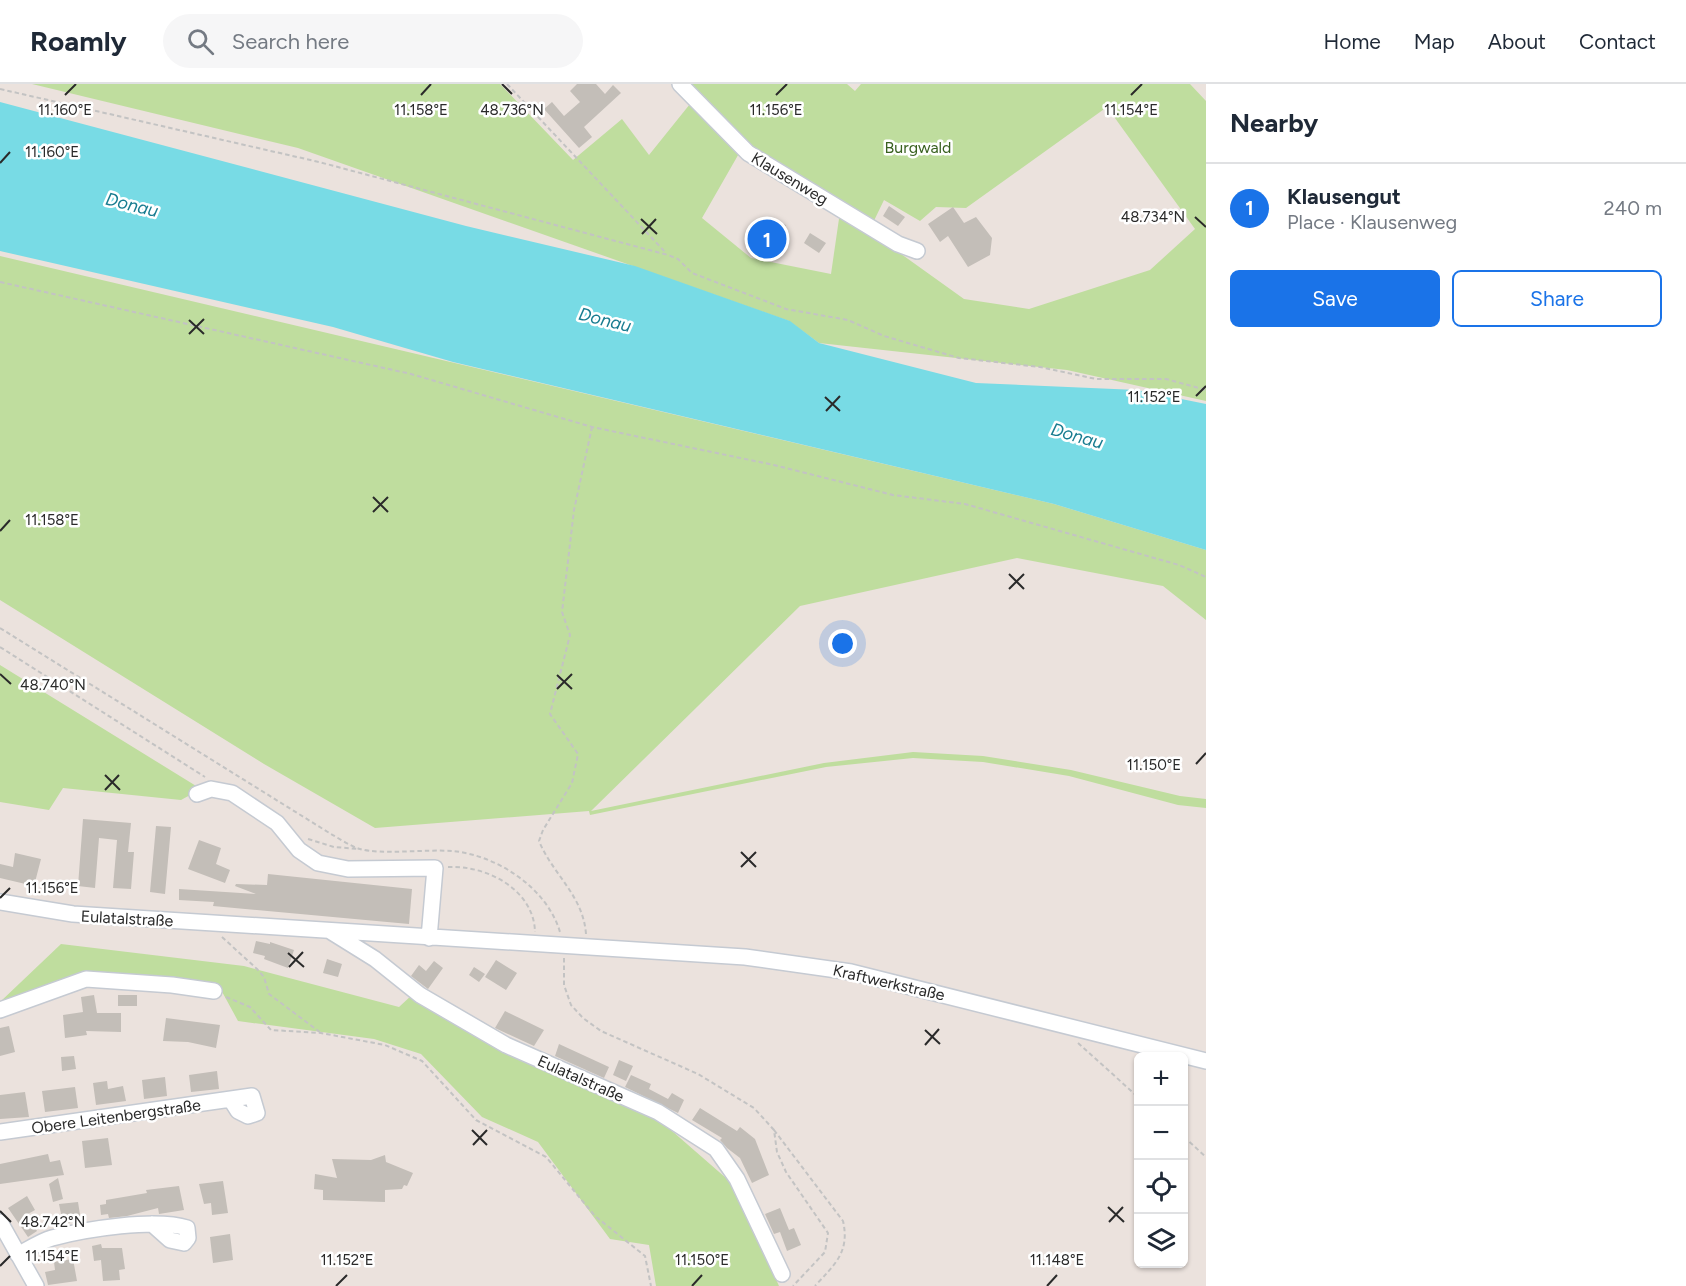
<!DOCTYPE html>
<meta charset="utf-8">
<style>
:root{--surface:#fff;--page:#f6f6f7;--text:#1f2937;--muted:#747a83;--line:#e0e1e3;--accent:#1a73e8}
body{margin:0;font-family:Figtree,sans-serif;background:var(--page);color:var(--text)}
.controls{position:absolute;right:18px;bottom:18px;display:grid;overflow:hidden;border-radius:9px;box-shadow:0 2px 4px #0004}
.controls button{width:54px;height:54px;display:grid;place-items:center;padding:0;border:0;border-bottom:2px solid var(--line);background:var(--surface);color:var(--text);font:30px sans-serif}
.you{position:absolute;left:843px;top:560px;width:21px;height:21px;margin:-15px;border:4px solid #fff;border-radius:50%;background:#1a73e8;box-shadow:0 0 0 9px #1a73e833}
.badge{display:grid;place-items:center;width:39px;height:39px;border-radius:50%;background:var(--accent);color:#fff;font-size:20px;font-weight:700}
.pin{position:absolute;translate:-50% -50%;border:3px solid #fff;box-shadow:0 2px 6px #0006}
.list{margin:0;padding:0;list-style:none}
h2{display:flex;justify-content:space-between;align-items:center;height:78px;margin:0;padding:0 24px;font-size:26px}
h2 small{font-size:20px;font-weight:400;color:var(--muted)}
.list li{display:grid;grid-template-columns:39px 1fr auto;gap:18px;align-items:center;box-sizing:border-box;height:90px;padding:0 24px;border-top:2px solid var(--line)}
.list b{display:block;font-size:22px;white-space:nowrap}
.list p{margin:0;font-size:20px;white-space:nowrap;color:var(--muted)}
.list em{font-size:20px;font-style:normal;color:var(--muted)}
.actions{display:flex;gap:12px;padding:18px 24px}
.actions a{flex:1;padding:14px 0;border:2px solid var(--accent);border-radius:9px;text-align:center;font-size:21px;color:var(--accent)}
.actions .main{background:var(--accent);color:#fff}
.icon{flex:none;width:33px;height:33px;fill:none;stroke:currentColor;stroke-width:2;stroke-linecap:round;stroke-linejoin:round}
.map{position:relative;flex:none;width:1206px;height:1202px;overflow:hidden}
header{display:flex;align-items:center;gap:36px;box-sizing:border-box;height:84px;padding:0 30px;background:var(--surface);border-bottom:2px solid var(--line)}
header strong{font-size:28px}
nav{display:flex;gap:33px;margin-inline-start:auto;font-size:21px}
.search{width:420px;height:54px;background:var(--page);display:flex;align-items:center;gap:15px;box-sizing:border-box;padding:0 21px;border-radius:33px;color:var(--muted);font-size:22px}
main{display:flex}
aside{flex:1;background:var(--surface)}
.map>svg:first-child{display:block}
.green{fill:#bfdd9e;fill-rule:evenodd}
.water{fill:#78dbe5}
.building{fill:#c3beb8}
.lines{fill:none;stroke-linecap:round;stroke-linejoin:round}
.minor-casing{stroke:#c5cad2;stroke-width:18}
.path{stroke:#c3c3c3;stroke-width:2;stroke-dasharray:4.5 3;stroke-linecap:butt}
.minor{stroke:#fff;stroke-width:15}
.ticks{fill:none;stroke:#2a2a2a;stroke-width:2}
.labels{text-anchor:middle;stroke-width:5;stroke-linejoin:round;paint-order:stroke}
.park-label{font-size:16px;fill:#396120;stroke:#fff}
.street-label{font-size:16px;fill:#2a2a2a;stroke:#fff}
.water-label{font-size:18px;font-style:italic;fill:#187c90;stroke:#fff}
.ticks-label{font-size:15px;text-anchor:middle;fill:#2a2a2a;stroke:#fff;stroke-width:5;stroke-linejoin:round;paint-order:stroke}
</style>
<header>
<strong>Roamly</strong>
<div class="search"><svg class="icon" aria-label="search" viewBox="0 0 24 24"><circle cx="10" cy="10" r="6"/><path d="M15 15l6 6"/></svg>Search here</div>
<nav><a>Home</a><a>Map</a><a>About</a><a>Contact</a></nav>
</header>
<main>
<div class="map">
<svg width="1206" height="1202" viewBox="0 0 1206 1202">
<rect width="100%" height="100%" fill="#ebe2dd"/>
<path class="green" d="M32 0H500L573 76 622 35 649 71 690 20 674 0H847L855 7 861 0H1190L1206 17V317L1067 286 819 259 789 237 298 64ZM1107 23 1195 145 1150 186 1029 225 964 215 869 147 884 116 920 137 936 123 966 124ZM745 59 841 121 831 190 751 174 702 134Z
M0 172 1054 420 1206 466V536L1163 502 1017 474 800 522 591 727 824 679 913 668 983 672 1071 686 1180 712 1206 715V724L1178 721 1069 692 983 678 913 674 826 683 590 731 589 727 375 744 264 680 0 516Z
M0 581 201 705 181 716 63 704 49 726 0 718Z
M61 860 244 882 399 923 413 910 656 1033 734 1101 779 1202H656L649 1161 610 1155 538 1058 482 1033 421 970 374 955 238 937 220 904 82 893 0 918Z"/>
<path class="water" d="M0 18 466 142 635 182 790 237 819 259 976 299 1137 306 1206 320V466L1054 420 453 278 333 243 0 167Z"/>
<path class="building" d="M577 0H596L605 10 613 1 621 9 584 43 592 53 579 64 544 25 552 18 564 32 580 18 570 7Z
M889 122 905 133 898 142 883 132Z
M953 123 964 139 976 133 992 154 990 171 968 183 948 152 940 158 928 140Z
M770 136 786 141 777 175 752 166 762 146 766 148Z
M810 149 826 159 819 169 804 159Z
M83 735 131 739 128 768H134L131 805 113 804 117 756 99 754 95 804 78 802Z
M156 742 171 743 165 810 150 808Z
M199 756 221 764 216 780 230 786 225 799 188 785Z
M15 769 41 775 34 802 0 794V780L13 783Z
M268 790 412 805 409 840 213 822 214 818 179 816V805L256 810 235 802 236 800 267 801Z
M256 857 270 860V858L294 866 288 884 264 875 265 872 253 869Z
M327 875 342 880 338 893 323 889Z
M496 876 517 889 506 906 485 893Z
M434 877 443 884 428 905 411 892 419 881 426 887Z
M474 883 485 890 479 898 469 891Z
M94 911 97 929H121V948L86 947 87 951 65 954 63 931 83 928 81 913Z
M118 911H137V922H118Z
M505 927 544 946 534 962 495 944Z
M166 934 220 941 216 964 188 958 163 957Z
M9 942 15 968 0 972V944Z
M559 960 609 983 604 994 555 972Z
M74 972 76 985 62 987 61 973Z
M619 976 633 982 626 997 613 991Z
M217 987 219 1005 191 1008 189 991Z
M631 991 651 1000 649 1005 668 1015 672 1009 684 1016 678 1029 625 1003Z
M165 993 167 1012 144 1015 142 996Z
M107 997 108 1005 123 1002 126 1017 96 1021 93 999Z
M75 1003 78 1024 45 1028 42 1007Z
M25 1008 29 1033 0 1035V1011Z
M700 1024 737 1047 740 1043 755 1055 769 1091 752 1099 740 1074 727 1064 720 1056 722 1054 692 1036Z
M108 1054 112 1081 85 1084 82 1057Z
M48 1070 50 1078 60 1076 64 1091 0 1100V1080Z
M385 1071 386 1078 413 1089 407 1102 404 1101 402 1105 385 1106V1118L323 1116V1106L314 1105 315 1090 337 1094 332 1075 371 1076Z
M58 1094 63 1115 53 1118 49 1100Z
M223 1097 228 1129 212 1131 211 1119 204 1120 199 1100Z
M179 1102 184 1126 159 1130 158 1124 127 1132 109 1134 108 1130 101 1131 100 1121 106 1120V1116L147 1109 146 1106Z
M27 1112 35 1126 28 1130 37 1147 28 1153 8 1124Z
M78 1118 81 1137 63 1140 59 1120Z
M780 1124 789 1146 794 1144 801 1161 787 1167 780 1148 774 1150 765 1130Z
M230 1150 233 1176 213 1179 210 1153Z
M101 1160 102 1164H122L125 1185 119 1186 120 1196 103 1197 101 1176 94 1177 92 1162Z
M73 1175 77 1197 48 1201 45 1188 55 1186 54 1178Z"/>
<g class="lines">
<defs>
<path id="minor" d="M680 0 748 69 898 160 917 167
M197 710 211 705 232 709 277 739 299 766 318 779 348 785 435 784 429 854
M0 818 73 830 745 873 851 888 1206 977
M330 847 375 875 420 911 506 961 658 1028 716 1065 737 1095 782 1190
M0 926 86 895 172 901 214 907
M0 1048 252 1012 257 1029 248 1032 238 1027 231 1016
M0 1138 36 1202
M18 1171C29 1165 41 1157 52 1154 86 1145 156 1134 187 1144L188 1154 184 1159 170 1156 152 1140"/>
</defs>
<use href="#minor" class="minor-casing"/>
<path class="path" d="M507 0 666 169
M0 5 319 78 668 171 678 175 692 189 786 225 848 236 884 252 959 274 1040 283 1096 295H1166L1206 306
M0 198 411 290 592 343 774 381 893 411 965 420 1179 481 1206 493
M0 544 331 750C340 755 350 762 360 765 381 771 427 765 452 767 497 771 547 804 560 848
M0 563 205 693
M308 755 334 763 358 765
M448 783C487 781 534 806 535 848
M586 850C583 811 553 791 539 757L543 746 572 699 578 670 550 630 570 551 562 528 574 426 592 343
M222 853 257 885 264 893 269 910 321 949
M564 874V901L571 921 583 934 601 947 698 990 754 1024 774 1046 777 1068 786 1088 828 1149 825 1168 793 1202
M226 913 250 923 271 946 321 949 385 961 422 977 476 1036 546 1073 595 1132 645 1172 651 1202
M1078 959 1138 1013
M774 1046 843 1137C850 1168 835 1180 815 1202
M1184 1053 1206 1073"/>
<use href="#minor" class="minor"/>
</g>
<path class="ticks" d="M502 0 512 10M65 11 76 0M421 11 431 0M776 11 787 0M1131 11 1142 0M0 79 10 68M1195 133 1206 143M641 135 657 150M642 150 656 135M189 236 204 250M189 250 204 235M1196 312 1206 302M825 313 840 327M826 327 840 312M373 413 388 428M373 428 388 413M0 447 10 436M1009 490 1024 505M1009 505 1024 490M0 590 11 600M557 591 572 605M557 605 572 590M1196 680 1206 669M105 691 120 706M105 706 119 691M741 768 756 783M741 783 756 768M0 814 10 804M288 869 304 883M289 883 303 868M925 946 940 960M925 961 939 945M472 1046 487 1061M473 1061 487 1046M1108 1123 1124 1138M0 1127 11 1138M1109 1138 1123 1123M0 1182 10 1172M336 1202 347 1191M692 1202 702 1191M1047 1202 1057 1191"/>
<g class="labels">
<g class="park-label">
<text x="918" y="69">Burgwald</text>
</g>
<g class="street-label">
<text transform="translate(790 94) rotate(31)" y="6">Klausenweg</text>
<text transform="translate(127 834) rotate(3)" y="6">Eulatalstraße</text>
<text transform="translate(889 898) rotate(13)" y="6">Kraftwerkstraße</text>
<text transform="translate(581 994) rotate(24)" y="6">Eulatalstraße</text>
<text transform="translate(116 1032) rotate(-8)" y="6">Obere Leitenbergstraße</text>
</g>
<g class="water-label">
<text transform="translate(132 121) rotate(14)" y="6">Donau</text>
<text transform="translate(605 236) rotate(14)" y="6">Donau</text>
<text transform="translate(1077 352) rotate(16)" y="6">Donau</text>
</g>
</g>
<g class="ticks-label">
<text x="512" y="31">48.736°N</text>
<text x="1131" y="31">11.154°E</text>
<text x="65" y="31">11.160°E</text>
<text x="421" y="31">11.158°E</text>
<text x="776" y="31">11.156°E</text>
<text x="52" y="73">11.160°E</text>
<text x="1153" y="138">48.734°N</text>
<text x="1154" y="318">11.152°E</text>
<text x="52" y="441">11.158°E</text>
<text x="53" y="606">48.740°N</text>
<text x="1154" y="686">11.150°E</text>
<text x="52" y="809">11.156°E</text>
<text x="53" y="1143">48.742°N</text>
<text x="52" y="1177">11.154°E</text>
<text x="347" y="1181">11.152°E</text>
<text x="702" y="1181">11.150°E</text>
<text x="1057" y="1181">11.148°E</text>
</g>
</svg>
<div class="controls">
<button>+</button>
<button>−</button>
<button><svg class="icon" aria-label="locate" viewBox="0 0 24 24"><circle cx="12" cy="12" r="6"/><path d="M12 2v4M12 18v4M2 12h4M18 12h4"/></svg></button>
<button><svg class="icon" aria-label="layers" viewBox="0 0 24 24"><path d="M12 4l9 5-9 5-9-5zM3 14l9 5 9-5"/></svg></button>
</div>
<div class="you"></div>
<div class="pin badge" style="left:767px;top:155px">1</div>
</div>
<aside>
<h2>Nearby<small></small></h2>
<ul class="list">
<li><span class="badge">1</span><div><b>Klausengut</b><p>Place · Klausenweg</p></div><em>240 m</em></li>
</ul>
<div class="actions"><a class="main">Save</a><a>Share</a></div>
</aside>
</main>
